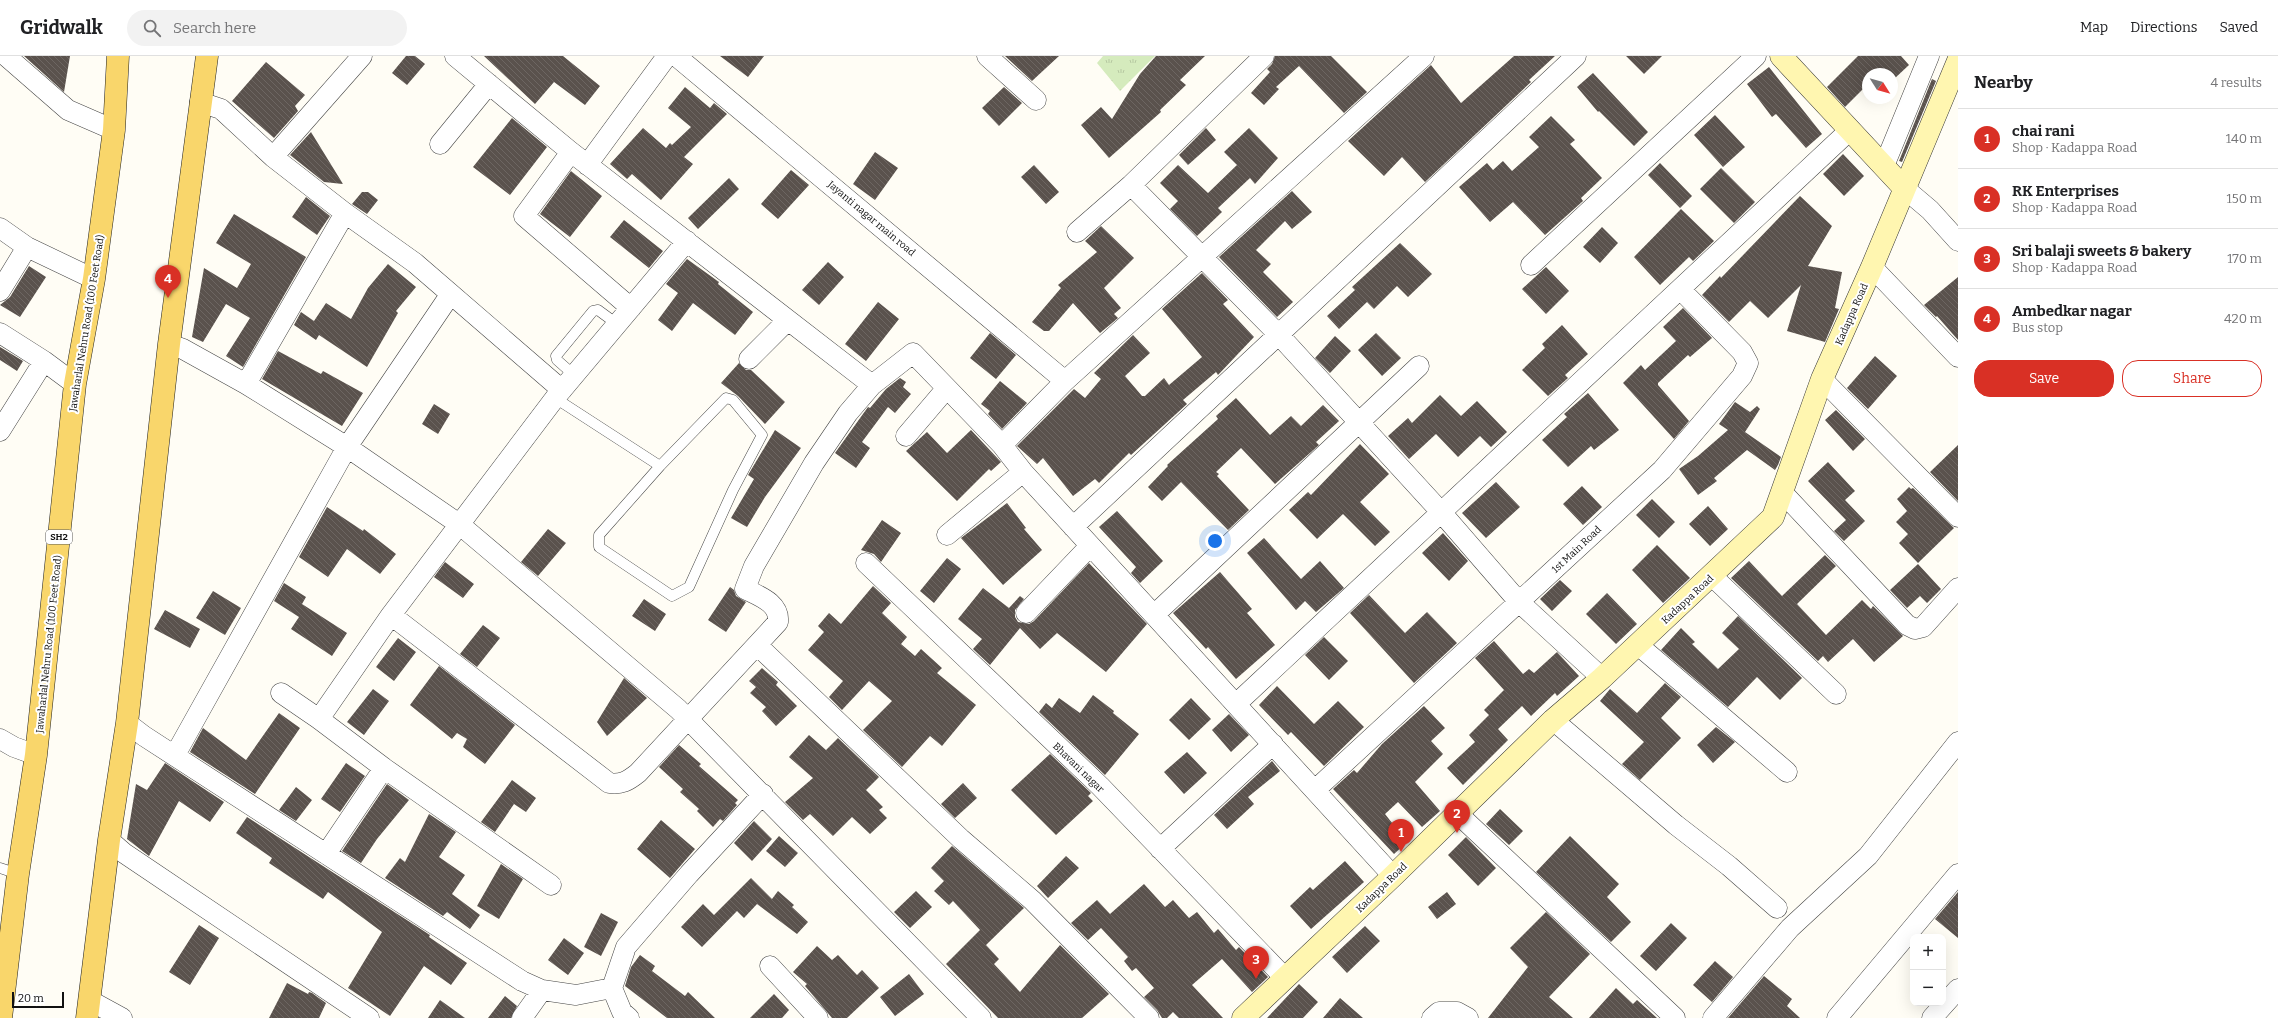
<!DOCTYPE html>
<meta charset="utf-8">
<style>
:root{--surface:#fff;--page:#f2f2f2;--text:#202124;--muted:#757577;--line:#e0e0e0;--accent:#d93025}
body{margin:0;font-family:Bitter,serif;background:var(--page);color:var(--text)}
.controls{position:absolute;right:12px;bottom:12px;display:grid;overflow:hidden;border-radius:8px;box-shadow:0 4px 16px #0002}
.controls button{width:36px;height:36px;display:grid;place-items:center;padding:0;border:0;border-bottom:1px solid var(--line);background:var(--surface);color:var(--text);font:20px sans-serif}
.compass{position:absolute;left:1862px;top:12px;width:36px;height:36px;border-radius:50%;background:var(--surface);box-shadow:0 4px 16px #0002;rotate:127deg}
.scale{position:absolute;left:12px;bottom:10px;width:52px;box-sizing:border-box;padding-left:4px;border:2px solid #111;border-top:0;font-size:11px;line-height:14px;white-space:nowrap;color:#111;-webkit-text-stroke:3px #fff;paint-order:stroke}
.you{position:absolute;left:1215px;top:485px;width:14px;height:14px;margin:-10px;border:3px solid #fff;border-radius:50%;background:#1a73e8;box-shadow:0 0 0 6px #1a73e833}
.badge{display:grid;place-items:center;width:26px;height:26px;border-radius:50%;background:var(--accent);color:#fff;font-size:13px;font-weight:700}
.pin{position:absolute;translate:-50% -33px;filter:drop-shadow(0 1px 2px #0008)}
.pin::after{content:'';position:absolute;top:21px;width:14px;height:12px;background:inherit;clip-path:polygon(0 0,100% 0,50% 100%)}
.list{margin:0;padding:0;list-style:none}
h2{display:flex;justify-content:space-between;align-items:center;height:52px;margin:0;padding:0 16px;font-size:17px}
h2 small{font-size:13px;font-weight:400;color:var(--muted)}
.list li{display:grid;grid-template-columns:26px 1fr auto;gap:12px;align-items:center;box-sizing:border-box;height:60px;padding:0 16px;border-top:1px solid var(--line)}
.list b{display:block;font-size:15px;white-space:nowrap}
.list p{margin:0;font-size:13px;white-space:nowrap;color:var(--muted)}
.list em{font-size:13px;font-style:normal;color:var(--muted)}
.actions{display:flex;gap:8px;padding:12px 16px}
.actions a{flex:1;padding:9px 0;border:1px solid var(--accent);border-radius:16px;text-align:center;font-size:14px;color:var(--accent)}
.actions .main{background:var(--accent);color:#fff}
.icon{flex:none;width:22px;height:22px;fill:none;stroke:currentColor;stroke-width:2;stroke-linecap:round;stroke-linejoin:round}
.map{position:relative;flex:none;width:1958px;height:962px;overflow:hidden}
header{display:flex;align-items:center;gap:24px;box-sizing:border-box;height:56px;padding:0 20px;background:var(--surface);border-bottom:1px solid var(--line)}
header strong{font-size:19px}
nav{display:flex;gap:22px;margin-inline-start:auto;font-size:14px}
.search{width:280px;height:36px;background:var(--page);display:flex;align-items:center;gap:10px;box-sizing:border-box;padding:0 14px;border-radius:22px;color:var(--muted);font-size:15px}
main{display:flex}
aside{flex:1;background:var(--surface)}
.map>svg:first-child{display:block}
.grass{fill:url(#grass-tufts)}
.building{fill:url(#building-back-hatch)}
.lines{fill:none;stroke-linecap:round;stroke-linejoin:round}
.service-casing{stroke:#444;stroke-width:11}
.minor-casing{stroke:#444;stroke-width:21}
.secondary-casing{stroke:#333;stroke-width:23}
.primary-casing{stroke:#222;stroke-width:23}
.service{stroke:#fff;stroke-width:10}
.minor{stroke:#fff;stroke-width:20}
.secondary{stroke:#fff6b0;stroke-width:22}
.primary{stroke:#f9d66b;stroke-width:22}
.labels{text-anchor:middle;stroke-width:4;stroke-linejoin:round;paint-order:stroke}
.shield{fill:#fff;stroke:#585858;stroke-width:1}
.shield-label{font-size:9px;font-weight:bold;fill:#111}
.street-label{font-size:10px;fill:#111;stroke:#fff}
</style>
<header>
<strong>Gridwalk</strong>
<div class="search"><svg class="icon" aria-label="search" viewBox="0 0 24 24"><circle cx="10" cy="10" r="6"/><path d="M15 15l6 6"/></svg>Search here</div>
<nav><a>Map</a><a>Directions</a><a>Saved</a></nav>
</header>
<main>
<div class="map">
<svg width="1958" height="962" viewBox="0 0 1958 962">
<defs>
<pattern id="grass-tufts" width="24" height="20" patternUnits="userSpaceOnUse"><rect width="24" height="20" fill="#d5ebbd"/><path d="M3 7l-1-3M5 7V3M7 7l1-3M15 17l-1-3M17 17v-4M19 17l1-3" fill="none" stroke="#b6c8a1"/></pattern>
<pattern id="building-back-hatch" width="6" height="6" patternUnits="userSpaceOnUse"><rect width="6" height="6" fill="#5a524d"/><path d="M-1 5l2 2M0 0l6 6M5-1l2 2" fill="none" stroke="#6d6662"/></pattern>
</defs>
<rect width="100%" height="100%" fill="#fffdf5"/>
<path class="grass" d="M1103 0H1155L1120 35 1097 7Z"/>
<path class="building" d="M24 0H70L64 36Z
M406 0H415L425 8 407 29 392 17Z
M484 0H563L600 30 585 49 554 26 535 48Z
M720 0H764L748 21Z
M1005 0H1059L1032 25Z
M1156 0H1205L1180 24 1186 29 1160 54 1161 56 1109 102 1081 69 1101 51 1112 63 1140 18Z
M1275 0H1331L1367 36 1344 57 1299 10 1276 31 1279 33 1264 49 1251 37 1270 16 1267 13 1272 8Z
M1514 0H1555L1529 24 1531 26 1425 126 1402 101 1384 120 1348 85 1431 9 1461 47Z
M1626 0H1662L1644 18Z
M1858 0H1901L1909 9 1894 23 1892 18H1868V28L1845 51 1827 31Z
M266 6 305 39 295 50 298 55 274 82 232 45Z
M1769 11 1822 78 1806 92 1776 58 1772 61 1747 28Z
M1593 17 1648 76 1634 90 1599 55 1598 56 1577 31Z
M1932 23 1936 25 1902 106 1899 105Z
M685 31 710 52 714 47 727 58 684 101 693 108 661 144 632 118 627 123 610 108 643 72 666 92 670 87 672 89 691 71 668 52Z
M1004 31 1022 47 999 70 982 52Z
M1715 59 1745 91 1723 111 1694 79Z
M1551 60 1575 84 1570 88 1602 122 1581 142 1583 145 1545 179 1513 146 1490 166 1459 131 1487 107 1493 114 1503 105 1512 115 1539 91 1529 81Z
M512 62 547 91 510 139 473 111Z
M1206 72 1216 84 1188 109 1179 99Z
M1249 72 1278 102 1255 128 1250 122 1218 152 1222 156 1197 180 1170 153 1178 145 1160 127 1178 109 1208 137 1237 109 1224 96Z
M311 76 343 128 324 126 290 99Z
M875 96 898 112 875 144 853 128Z
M1843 98 1864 120 1844 140 1823 118Z
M1660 107 1692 140 1680 152 1648 119Z
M1034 109 1059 136 1046 148 1021 121Z
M1721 112 1755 146 1734 167 1700 133Z
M791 114 809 129 778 163 761 148Z
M571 115 602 140 570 181 540 158Z
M729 122 739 133 698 173 688 162Z
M1292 135 1312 156 1292 173 1285 165 1256 194 1271 208 1263 216 1293 246 1277 261 1219 201Z
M362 136H368L378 144 367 158 352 148Z
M1800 140 1832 170 1808 210 1842 216 1835 252 1839 253 1825 286 1787 275 1801 229 1768 262 1750 245 1729 266 1702 239 1720 220 1721 222Z
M306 141 330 160 317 179 292 161Z
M1681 153 1714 185 1693 205 1689 201 1660 229 1634 201Z
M234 158 306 201 243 311 226 300 250 262 226 248 203 286 192 281 204 212 237 232 251 208 216 187Z
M624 164 663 195 649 212 610 181Z
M1101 170 1134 202 1104 232 1121 252 1114 258 1118 262 1100 277 1073 247 1049 275H1044L1032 266 1061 232 1058 229 1097 196 1085 185Z
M1602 171 1618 187 1600 207 1583 191Z
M1400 187 1432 218 1408 241 1397 230 1374 253 1367 246 1339 273 1327 260 1355 234 1352 231Z
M687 203 719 226 718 228 753 256 735 279 693 247 672 275 658 264 678 237 666 228Z
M828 206 844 221 819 249 802 234Z
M388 208 416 231 396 255 398 257 367 311 319 279 316 284 294 269 301 256 314 265 326 247 351 263 368 232Z
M29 210 46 221 20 261 0 249 10 241Z
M1546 211 1569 235 1546 258 1522 233Z
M1202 217 1228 244 1223 248 1254 281 1218 319 1216 316 1183 344 1187 348 1131 399 1129 397 1099 427 1095 423 1073 440 1043 402 1037 408 1017 390 1074 333 1085 342 1101 323 1094 317 1133 279 1150 297 1125 320 1142 340H1145L1164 322 1169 329 1202 301 1162 253Z
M1958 221V284L1937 260 1936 261 1924 249Z
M878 246 899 263 866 305 845 288Z
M1683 252 1712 282 1690 301 1688 299 1658 327V329L1689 365 1674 383 1623 327 1641 309 1645 314 1676 285 1663 271Z
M1562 269 1588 298 1565 319 1568 322 1548 340 1522 314 1545 292 1542 288Z
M990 277 1016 299 996 323 970 302Z
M1376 277 1401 302 1382 320 1358 294Z
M1335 280 1351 295 1330 317 1315 302Z
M0 291 23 305 17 315 0 304Z
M278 295 321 318 323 315 363 337 342 370 262 323Z
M1875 300 1897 320 1868 353 1847 332Z
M739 307 746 314H751L785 346 765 368 738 340 721 327Z
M900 322 906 326 903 331 911 338 895 357 888 351 862 386 870 392 856 412 835 397 868 351 870 352 886 333Z
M1000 325 1027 347 1002 373 988 358 990 355 981 348Z
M1588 337 1619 374 1594 394 1591 390 1568 411 1542 384 1567 361 1564 358Z
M1440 339 1461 360 1477 345 1507 376 1491 391 1480 380 1458 401 1436 378 1409 403 1388 380 1408 362 1412 367Z
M1236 342 1270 379 1291 360 1301 370 1323 349 1339 365 1316 386 1319 389 1275 428 1241 392 1216 416 1219 418 1217 420 1249 454 1228 474 1181 426 1162 445 1148 431 1168 410 1167 409 1218 363 1216 360Z
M1735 346 1750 356 1757 350 1760 353 1745 376 1781 401 1778 409 1775 414 1747 394 1714 422 1717 425 1698 439 1679 413 1698 400 1728 374 1719 368Z
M434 348 450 358 438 378 422 368Z
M1836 354 1865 383 1853 395 1825 364Z
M775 374 801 392 765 441 747 471 731 462 754 423 748 419Z
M971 374 1001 406 991 415 989 413 957 445 906 395 927 376 947 397Z
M1360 388 1389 418 1360 446 1390 476 1375 490 1343 458 1317 483 1289 454 1308 436 1311 439Z
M1958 389V445L1930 416Z
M1828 406 1855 435 1845 444 1865 465 1844 485 1834 475 1846 464 1808 425Z
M1496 426 1520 451 1486 482 1462 457Z
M1582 430 1602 451 1583 469 1563 448Z
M1909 431 1911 433 1913 432 1954 472 1918 507 1899 487 1908 478 1896 466 1907 455 1897 443Z
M1652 443 1675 466 1659 482 1636 459Z
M1007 447 1026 472 1024 473 1042 494 1003 529 961 482Z
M1708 450 1728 473 1710 490 1689 468Z
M327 451 363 475 364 473 396 498 380 518 347 493 328 521 299 501Z
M1117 455 1163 505 1140 527 1131 517 1136 511 1099 471Z
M882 464 901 477 881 506 874 498 861 494Z
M548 473 566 487 538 520 521 506Z
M1443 477 1468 505 1449 525 1422 497Z
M1264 482 1301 523 1320 505 1344 532 1316 556 1305 545 1296 554 1247 497Z
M1657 489 1690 522 1663 547 1632 514Z
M1825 499 1836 510 1797 548 1826 579 1862 544 1871 553 1873 550 1903 580 1874 606 1853 583 1828 606 1823 600 1818 605 1731 522 1749 505 1782 540Z
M947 502 961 513 934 547 920 535Z
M445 506 474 528 463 542 434 521Z
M1089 507 1147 568 1106 616 1057 577 1040 593 1020 572 990 609 973 593 982 583 958 563 983 532 1009 552 1020 540 1024 543 1015 554V561L1018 566 1029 568 1034 565Z
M1918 508 1941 533 1927 547 1920 540 1907 552 1890 534Z
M1220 516 1252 553 1247 557 1275 589 1236 623 1208 591 1206 593 1173 557Z
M1560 524 1572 535 1552 555 1540 543Z
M284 527 306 541 302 548 347 577 332 600 291 573 299 561 274 545Z
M873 530 891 547 882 557 907 581 901 588 915 600 921 593 942 612 937 617 976 649 942 690 930 680 902 711 863 674 892 645 869 625 842 654 829 641 843 625 808 594 824 576 818 570 829 557 841 568Z
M730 531 734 534 736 540 746 546 726 576 708 564Z
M213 535 241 552 225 579 196 562Z
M1607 537 1637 568 1616 588 1586 558Z
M1369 539 1405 577 1427 556 1457 587 1414 627 1350 557Z
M644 543 666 558 655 575 632 560Z
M165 554 200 573 190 592 154 573Z
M1738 560 1802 622 1780 644 1757 621 1728 651 1661 594 1681 572 1695 586 1692 588 1718 613 1739 593 1722 577Z
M483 569 500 582 477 611 460 598Z
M1324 581 1348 605 1329 624 1305 599Z
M398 582 416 596 394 625 376 611Z
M1494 585 1523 618 1529 613 1534 617 1557 596 1579 620 1557 640 1555 637 1531 660 1522 650 1498 673 1508 684 1463 729 1447 712 1475 686 1469 679 1489 659 1484 654 1504 634 1475 602Z
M439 610 515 669 485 708 463 691 467 683 457 677 452 683 410 649Z
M762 612 778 626 776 629 797 650 776 670 762 655 766 651 750 637 756 631 749 625Z
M624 622 647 642 607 680 597 666Z
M1665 627 1681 641 1661 662 1681 682 1640 724 1622 708 1644 686 1600 645 1610 633 1637 657Z
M1277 630 1314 668 1338 645 1364 671 1324 710 1291 676 1288 679 1259 649Z
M373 633 389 645 364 679 347 666Z
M1093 639 1114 655 1113 657 1139 678 1105 719 1039 656 1046 647 1052 652 1059 642 1080 657Z
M1191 642 1211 663 1189 684 1169 664Z
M1424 650 1445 672 1431 685 1443 698 1415 726 1440 755 1422 771 1398 746 1385 758 1407 786 1394 798 1333 733 1354 714 1357 717 1382 688Z
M279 657 300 672 255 738 190 696 203 672 246 704Z
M1229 658 1249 679 1231 696 1212 674Z
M1716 671 1735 686 1713 707 1697 689Z
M809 679 826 694 838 682 879 721 866 734 883 751 879 754 887 762 870 778 852 761 833 780 810 758 803 764 785 746 813 722 789 701Z
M679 689 701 708 699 710 738 744 735 747 737 749 723 765 720 763 713 771 697 755 699 753 680 736 683 733 659 711Z
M1187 696 1207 717 1184 738 1164 716Z
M1050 698 1091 737 1088 740 1093 745 1056 779 1011 734Z
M1272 705 1280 715 1248 741 1254 748 1227 773 1214 759Z
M165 707 224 746 210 766 179 745 149 800 127 783 136 728 147 734Z
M346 707 365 720 340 756 321 743Z
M512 724 536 742 526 756 514 748 495 776 481 766Z
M963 727 977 742 955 762 941 748Z
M387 728 409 744 377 783 361 807 342 795Z
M296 731 312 744 296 765 279 754Z
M1500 753 1523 775 1509 789 1486 768Z
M429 758 456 776 439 801 465 819 452 838 480 859 470 873 447 856 443 860 385 822 400 802 405 806Z
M247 761 430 879 429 881 467 907 451 929 424 910 390 960 348 932 382 876 328 836 323 843 269 807 272 802 236 777Z
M661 764 695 793 670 822 637 793Z
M754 765 772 783 752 805 734 787Z
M779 780 798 797 785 811 766 795Z
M1570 780 1619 828 1607 841 1631 866 1611 886 1536 816Z
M1466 781 1496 812 1478 830 1448 799Z
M952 790 1024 852 986 889 999 903 994 908 1020 936 1060 889 1109 938 1082 962H998L946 908 980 874 953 845 949 849 934 835 944 825 931 812Z
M1066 800 1079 812 1048 842 1037 830Z
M1345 805 1364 826 1311 873 1290 850 1310 831 1313 834Z
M501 808 523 823 499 863 477 850Z
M751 822 772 843 778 835 794 849 792 851 808 866 797 878 757 848 744 862 737 855 702 891 681 871 703 848 714 859Z
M1144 828 1165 851 1173 844 1189 862 1197 856 1214 877 1218 873 1236 894 1239 891 1268 921 1252 936 1222 903 1192 929 1223 962H1179L1173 956 1167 962H1162L1157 954 1144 941 1154 932 1136 912 1132 915 1124 905 1128 901 1101 872 1088 884 1071 867 1097 844 1110 858Z
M916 835 932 851 910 872 894 856Z
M1447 836 1456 848 1437 863 1428 851Z
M1958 836V882L1935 863Z
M1546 856 1590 898 1549 941 1573 962H1488L1528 911 1510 892Z
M601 857 618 866 601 900 584 891Z
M1671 867 1687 882 1656 915 1640 900Z
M199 869 219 882 190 929 169 916Z
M1365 870 1380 885 1347 917 1332 901Z
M564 882 584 897 568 919 548 904Z
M817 890 832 904 838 899 857 919 862 914 879 932 847 962H832L805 930 807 928 793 916Z
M640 899 655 910 652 915 685 940 688 936 715 962H667L625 930 631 911Z
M1715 905 1733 921 1712 946 1693 929Z
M909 918 924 938 895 960 880 941Z
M1764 920 1792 943 1787 950 1800 962H1728Z
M287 927 308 938 309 936 312 937 326 947 319 962H269Z
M1299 928 1318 946 1303 962H1267Z
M1616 932 1633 948 1637 944 1657 962H1589Z
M774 938 789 954 782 962H750Z
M505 940 517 950 511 962H488Z
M1340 942 1363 962H1323Z
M440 944 465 962H428Z"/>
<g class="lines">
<defs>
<path id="service" d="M574 319 557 304 556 300 593 255 598 254 617 268
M555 342 660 410 726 342 733 344 762 379 733 434 689 531 672 540 599 491V479L660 410
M0 812 18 818"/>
<path id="minor" d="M6 0 68 54 114 74
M455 0 571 96 872 329 913 297 1002 389 1023 416 1393 820
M676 0 1065 325
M987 0 1036 44
M200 46 221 53 273 101 345 157 415 207 562 334
M440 88 489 28
M571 96 524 160 631 252
M273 101 362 0
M587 109 667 0
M1884 110 1929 0
M1131 129 1279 279 1441 456 1519 546 1602 622
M1904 132 1930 154 1958 185
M0 172 27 191 94 223
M1077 176 1131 129 1264 0
M1531 209 1756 0
M1872 211 1958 301
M0 235 27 191
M0 277 44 305 0 375
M169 288 183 293 246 328 347 391 459 468 678 653 981 962
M749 303 788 264
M44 305 75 328
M1822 323 1958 461
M246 328 345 157
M906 380 946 333
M1002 389 1065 325 1424 0
M1782 436 1907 569 1915 573 1923 571 1958 532
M1073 471 1576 0
M947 479 1023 416
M866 507 1100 730 1285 922
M1711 519 1836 638
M1026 557 1090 490
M391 559 609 727C621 729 628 725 638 717L778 566C780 547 759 540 745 533L754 510 814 407 848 357 872 329
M1154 559 1419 310
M757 589 961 783 1032 844 1149 962
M1638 589 1787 716
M281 637 319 663
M1236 648 1850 74
M1553 664 1676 769 1729 810 1777 852
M127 667 144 680 522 925 542 934 576 939 612 932
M0 683 14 691 36 699
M175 699 347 391 450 239
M1315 734 1662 414 1742 320 1748 307 1742 296 1680 233
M1457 757 1675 962
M109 784 124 797 369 962
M1160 793 1273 688
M326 798 384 712
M551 829 384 712 319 663 391 559 555 342 687 185
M770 910 818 962
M89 944 122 962
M522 962 542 934
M629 962 622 956 612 932 626 891 689 818 763 738
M1432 962 1439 956H1457L1468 962
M1713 962 1790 872 1868 800 1958 686
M1837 962 1958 818
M1932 962 1958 933"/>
<path id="secondary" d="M1781 0 1904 132
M1243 962 1393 820 1553 664 1602 622 1773 461 1822 323 1872 211 1958 5"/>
<path id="primary" d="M1 962 18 818 36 699 75 328 94 223 114 74 118 0
M87 962 109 784 127 667 169 288 207 0"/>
</defs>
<use href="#service" class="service-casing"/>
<use href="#minor" class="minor-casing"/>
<use href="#secondary" class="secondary-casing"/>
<use href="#primary" class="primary-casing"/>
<use href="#service" class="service"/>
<use href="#minor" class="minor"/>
<use href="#secondary" class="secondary"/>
<use href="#primary" class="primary"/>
</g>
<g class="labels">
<rect class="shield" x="46" y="474" width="26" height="14" rx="3"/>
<g class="shield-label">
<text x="59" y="484">SH2</text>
</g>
<g class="street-label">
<text transform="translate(872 162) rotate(40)" y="4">Jayanti nagar main road</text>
<text transform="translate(1851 258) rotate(-66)" y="4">Kadappa Road</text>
<text transform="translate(86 267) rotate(-81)" y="4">Jawaharlal Nehru Road (100 Feet Road)</text>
<text transform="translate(1576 493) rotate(-43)" y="4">1st Main Road</text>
<text transform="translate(1687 543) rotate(-43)" y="4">Kadappa Road</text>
<text transform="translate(48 588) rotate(-84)" y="4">Jawaharlal Nehru Road (100 Feet Road)</text>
<text transform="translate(1079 711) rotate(44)" y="4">Bhavani nagar</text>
<text transform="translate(1381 831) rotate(-44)" y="4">Kadappa Road</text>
</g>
</g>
</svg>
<div class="controls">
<button>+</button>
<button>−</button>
</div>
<svg class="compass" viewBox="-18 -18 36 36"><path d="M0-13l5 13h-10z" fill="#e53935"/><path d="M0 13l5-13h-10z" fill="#757577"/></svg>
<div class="scale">20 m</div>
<div class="you"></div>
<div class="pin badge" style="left:1401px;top:796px">1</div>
<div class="pin badge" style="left:1457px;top:777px">2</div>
<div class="pin badge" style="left:1256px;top:923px">3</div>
<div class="pin badge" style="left:168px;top:242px">4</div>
</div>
<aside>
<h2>Nearby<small>4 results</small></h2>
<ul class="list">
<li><span class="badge">1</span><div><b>chai rani</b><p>Shop · Kadappa Road</p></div><em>140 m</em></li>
<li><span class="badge">2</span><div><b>RK Enterprises</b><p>Shop · Kadappa Road</p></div><em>150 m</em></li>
<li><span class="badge">3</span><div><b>Sri balaji sweets &amp; bakery</b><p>Shop · Kadappa Road</p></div><em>170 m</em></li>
<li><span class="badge">4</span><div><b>Ambedkar nagar</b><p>Bus stop</p></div><em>420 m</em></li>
</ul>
<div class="actions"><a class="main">Save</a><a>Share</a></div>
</aside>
</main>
